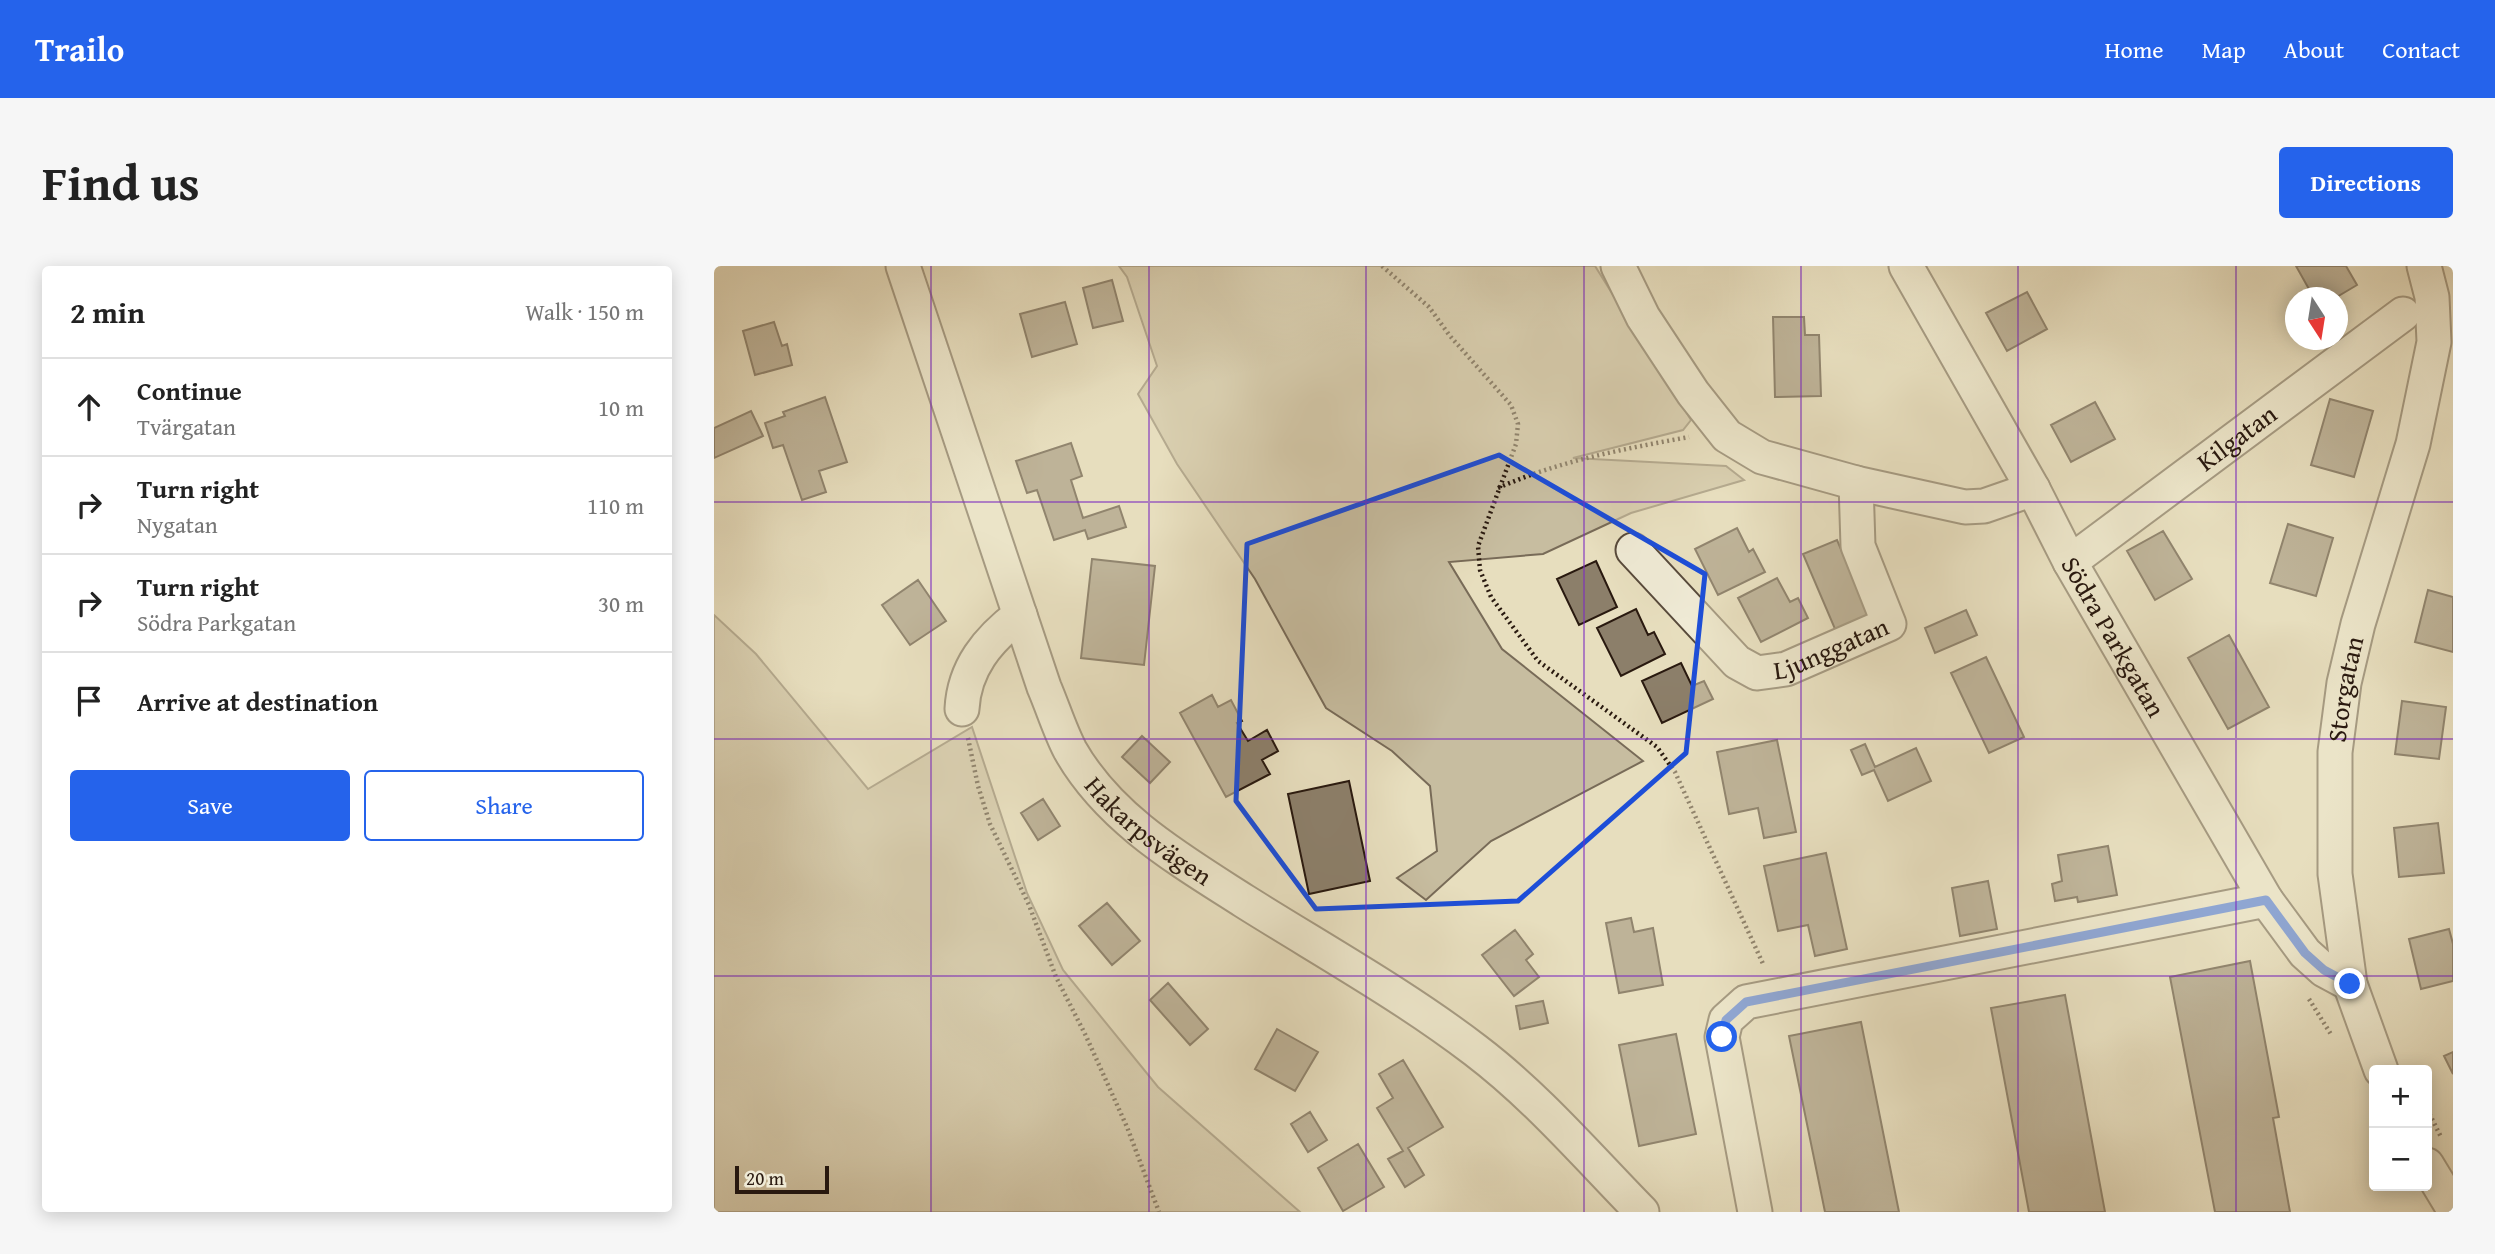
<!DOCTYPE html>
<meta charset="utf-8">
<style>
:root{--surface:#fff;--page:#f6f6f6;--text:#222;--muted:#767676;--line:#e0e0e0;--accent:#2563eb}
body{margin:0;font-family:"Gentium Book Plus",serif;background:var(--page);color:var(--text)}
.controls{position:absolute;right:21px;bottom:21px;display:grid;overflow:hidden;border-radius:7px;box-shadow:0 4px 18px #0003}
.controls button{width:63px;height:63px;display:grid;place-items:center;padding:0;border:0;border-bottom:2px solid var(--line);background:var(--surface);color:var(--text);font:35px sans-serif}
.compass{position:absolute;left:1571px;top:21px;width:63px;height:63px;border-radius:50%;background:var(--surface);box-shadow:0 4px 18px #0003;rotate:168deg}
.scale{position:absolute;left:21px;bottom:18px;width:94px;box-sizing:border-box;padding-left:7px;border:4px solid #29190f;border-top:0;font-size:19px;line-height:24px;white-space:nowrap;color:#29190f;-webkit-text-stroke:5px #efead5;paint-order:stroke}
.stop{position:absolute;width:21px;height:21px;margin:-16px;border:5px solid #2563eb;border-radius:50%;background:#fff}
.stop.end{background:#2563eb;border-color:#fff;box-shadow:0 2px 7px #0008}
.list{margin:0;padding:0;list-style:none}
h2{display:flex;justify-content:space-between;align-items:center;height:91px;margin:0;padding:0 28px;font-size:30px}
h2 small{font-size:23px;font-weight:400;color:var(--muted)}
.list li{display:grid;grid-template-columns:46px 1fr auto;gap:21px;align-items:center;box-sizing:border-box;height:98px;padding:0 28px;border-top:2px solid var(--line)}
.list b{display:block;font-size:26px;white-space:nowrap}
.list p{margin:0;font-size:23px;white-space:nowrap;color:var(--muted)}
.list em{font-size:23px;font-style:normal;color:var(--muted)}
.actions{display:flex;gap:14px;padding:21px 28px}
.actions a{flex:1;padding:16px 0;border:2px solid var(--accent);border-radius:7px;text-align:center;font-size:24px;color:var(--accent)}
.actions .main{background:var(--accent);color:#fff}
.icon{flex:none;width:38px;height:38px;fill:none;stroke:currentColor;stroke-width:2;stroke-linecap:round;stroke-linejoin:round}
.map{position:relative;flex:none;width:1739px;height:946px;overflow:hidden;border-radius:7px}
header{display:flex;align-items:center;gap:42px;box-sizing:border-box;height:98px;padding:0 35px;background:var(--accent);color:#fff}
header strong{font-size:33px}
nav{display:flex;gap:38px;margin-inline-start:auto;font-size:24px}
.intro{display:flex;align-items:center;justify-content:space-between;box-sizing:border-box;height:168px;padding:0 42px}
h1{margin:0;font-size:49px}
.button{padding:18px 32px;border-radius:7px;background:var(--accent);color:#fff;font-size:24px;font-weight:700}
main{display:flex;gap:42px;padding:0 42px}
aside{flex:1;background:var(--surface);border-radius:7px;box-shadow:0 4px 18px #0003}
.map>svg:first-child{display:block}
.green{fill:#c7bda0;stroke:#786b58;stroke-width:2}
.building{fill:#8c7f6a;stroke:#29190f;stroke-width:2}
.lines{fill:none;stroke-linecap:round;stroke-linejoin:round}
.minor-casing{stroke:#584a3b;stroke-width:37}
.path{stroke:#29190f;stroke-width:4.5;stroke-dasharray:2 3.5;stroke-linecap:butt}
.minor{stroke:#efead5;stroke-width:33}
.route{stroke:#2563eb;stroke-width:9}
.marked{fill:none;stroke:#1d4ed8;stroke-width:5;stroke-linejoin:round}
.grid{fill:none;stroke:#7b2cbf;stroke-width:2;stroke-opacity:0.55}
.labels{text-anchor:middle;stroke-width:5;stroke-linejoin:round;paint-order:stroke}
.street-label{font-size:26px;fill:#29190f;stroke:#efead5}
</style>
<header>
<strong>Trailo</strong>
<nav><a>Home</a><a>Map</a><a>About</a><a>Contact</a></nav>
</header>
<div class="intro"><h1>Find us</h1><a class="button">Directions</a></div>
<main>
<aside>
<h2>2 min<small>Walk · 150 m</small></h2>
<ul class="list">
<li><svg class="icon" aria-label="ahead" viewBox="0 0 24 24"><path d="M12 20V5M6 11l6-6 6 6"/></svg><div><b>Continue</b><p>Tvärgatan</p></div><em>10 m</em></li>
<li><svg class="icon" aria-label="right" viewBox="0 0 24 24"><path d="M7 20v-9h11M14 6l5 5-5 5"/></svg><div><b>Turn right</b><p>Nygatan</p></div><em>110 m</em></li>
<li><svg class="icon" aria-label="right" viewBox="0 0 24 24"><path d="M7 20v-9h11M14 6l5 5-5 5"/></svg><div><b>Turn right</b><p>Södra Parkgatan</p></div><em>30 m</em></li>
<li><svg class="icon" aria-label="arrive" viewBox="0 0 24 24"><path d="M6 21V4h12l-3 4 3 4H6"/></svg><div><b>Arrive at destination</b></div></li>
</ul>
<div class="actions"><a class="main">Save</a><a>Share</a></div>
</aside>
<div class="map">
<svg width="1739" height="946" viewBox="0 0 1739 946">
<rect width="100%" height="100%" fill="#e7debe"/>
<filter id="stains"><feTurbulence type="fractalNoise" baseFrequency=".00286" numOctaves="4"/><feColorMatrix values="0 0 0 0 .2 0 0 0 0 .09 0 0 0 0 .02 0 0 0 .5 -.17"/></filter>
<radialGradient id="worn" r=".72"><stop offset=".6" stop-color="#630" stop-opacity="0"/><stop offset="1" stop-color="#630" stop-opacity=".3"/></radialGradient>
<path class="green" d="M405 0H881L977 154 969 164 859 192 1012 200 1030 214 917 247 829 288 735 296 788 383 929 495 777 575 712 634 683 612 723 585 716 520 678 485 612 442 541 313 463 198 424 128 443 100 413 11Z
M0 349 42 388 154 523 258 461 313 627 349 704 444 821 586 946H0Z"/>
<path class="building" d="M1582 0H1632L1643 19 1621 32H1600Z
M398 14 409 55 379 62 369 22Z
M1313 26 1333 63 1293 85 1272 47Z
M351 36 363 78 318 91 306 48Z
M1059 51H1090L1091 69H1105L1107 130 1061 131Z
M60 56 68 80 73 78 78 99 41 109 29 65Z
M111 131 133 196 105 205 112 226 88 234 69 179 59 182 51 157 71 150 69 146Z
M1616 133 1659 145 1640 211 1597 199Z
M1381 136 1401 173 1357 196 1337 159Z
M37 145 49 170 0 192V162Z
M357 177 368 210 357 214 369 252 405 240 412 261 374 273 371 264 340 274 323 224 313 227 302 195Z
M1574 258 1619 272 1602 330 1556 317Z
M1023 262 1035 286 1039 283 1051 306 1004 329 981 283Z
M1449 265 1478 313 1441 334 1413 285Z
M1123 274 1158 356 1124 370 1089 288Z
M378 293 441 300 430 399 367 392Z
M882 295 903 341 865 359 843 313Z
M1063 312 1076 336 1084 332 1094 352 1047 376 1024 332Z
M204 314 232 355 196 379 168 339Z
M1714 324 1739 331V386L1701 376Z
M922 343 934 369 940 366 951 388 907 410 883 362Z
M1252 344 1263 369 1221 387 1211 362Z
M1515 369 1555 441 1514 463 1474 392Z
M1272 391 1310 471 1275 487 1237 407Z
M967 397 978 420 990 415 999 433 948 457 928 415Z
M498 429 504 441 517 434 528 455 523 457 534 475 553 464 564 485 548 494 556 508 512 531 466 447Z
M1688 435 1732 441 1725 493 1681 488Z
M428 470 456 496 436 517 408 491Z
M1063 474 1082 566 1050 572 1044 542 1015 548 1003 486Z
M1151 478 1161 501 1202 482 1217 515 1174 535 1160 504 1148 509 1137 484Z
M635 515 656 615 595 628 574 528Z
M329 533 346 560 324 574 307 547Z
M1724 557 1730 607 1685 611 1680 562Z
M1394 580 1403 629 1364 636 1363 631 1341 635 1338 618 1348 615 1344 589Z
M1112 587 1133 683 1101 690 1094 659 1064 665 1050 600Z
M1274 615 1283 663 1246 670 1238 622Z
M393 637 426 675 398 699 365 660Z
M917 652 920 666 939 662 949 719 905 727 892 657Z
M1735 663 1739 678V715L1707 723 1695 673Z
M801 664 819 688 812 694 825 711 800 730 768 689Z
M1536 695 1565 851 1559 852 1576 946H1501L1456 711Z
M454 717 494 763 476 779 436 734Z
M1351 729 1391 946H1315L1277 742Z
M829 735 834 757 806 763 802 740Z
M1147 756 1185 946H1111L1075 770Z
M563 763 604 786 581 825 541 803Z
M962 768 982 868 925 880 905 779Z
M1739 786V808L1730 790Z
M689 794 729 861 694 882 710 909 691 921 674 893 689 885 663 842 679 832 665 808Z
M596 846 613 874 594 886 577 858Z
M644 878 670 921 629 945 604 902Z"/>
<g class="lines">
<defs>
<g id="minor">
<path id="s1" d="M189 0 330 421C339 442 346 465 356 484 395 553 466 594 530 635 608 684 689 729 761 784 823 831 874 891 928 946"/>
<path d="M904 0 929 51 979 127 1013 170 1048 191 1142 217 1251 241 1270 240 1319 223"/>
<path id="s2" d="M1192 0 1319 223 1356 296 1552 634 1591 687 1610 704 1636 718"/>
<path id="s3" d="M919 284 1023 396 1043 407 1072 403 1175 358 1144 280 1142 217"/>
<path id="s4" d="M1356 296 1689 48"/>
<path d="M248 443C250 402 274 373 306 349"/>
<path id="s5" d="M1667 804 1636 718 1621 608V486L1630 417 1644 358 1699 178 1720 76 1718 31 1710 0"/>
<path d="M1713 899 1739 942"/>
<path d="M1041 946 1008 771 1012 754 1032 736 1552 634"/>
</g>
</defs>
<use href="#minor" class="minor-casing"/>
<path class="path" d="M668 0 715 41 736 70 797 139 804 158 802 178 764 280 766 304 777 331 824 395 943 481 961 506 1050 700
M784 222C845 195 909 183 975 171
M254 472 264 520 276 558 315 639 342 711 372 770 413 861 445 946
M1595 733 1618 770
M1713 843 1727 871"/>
<use href="#minor" class="minor"/>
</g>
<g class="lines">
<path class="route" d="M1008 771 1012 754 1032 736 1552 634 1591 687 1610 704 1636 718"/>
</g>
<path d="M0 0H1739V946H0ZM785 189 991 308 972 487 804 635 602 643 522 535 533 278Z" fill="#e7debe" fill-opacity=".55" fill-rule="evenodd"/>
<path class="marked" d="M785 189 991 308 972 487 804 635 602 643 522 535 533 278Z"/>
<path class="grid" d="M217 0V946M435 0V946M652 0V946M870 0V946M1087 0V946M1304 0V946M1522 0V946M0 236H1739M0 473H1739M0 710H1739"/>
<g class="labels">
<g class="street-label">
<text dy="9" stroke="none"><textPath href="#s4" startOffset="208">Kilgatan</textPath></text>
<text dy="9" stroke="none"><textPath href="#s2" startOffset="425">Södra Parkgatan</textPath></text>
<text dy="9" stroke="none"><textPath href="#s3" startOffset="254">Ljunggatan</textPath></text>
<text dy="9" stroke="none"><textPath href="#s5" startOffset="388">Storgatan</textPath></text>
<text dy="9" stroke="none"><textPath href="#s1" startOffset="626">Hakarpsvägen</textPath></text>
</g>
</g>
<rect width="100%" height="100%" filter="url(#stains)"/>
<rect width="100%" height="100%" fill="url(#worn)"/>
</svg>
<div class="controls">
<button>+</button>
<button>−</button>
</div>
<svg class="compass" viewBox="-18 -18 36 36"><path d="M0-13l5 13h-10z" fill="#e53935"/><path d="M0 13l5-13h-10z" fill="#767676"/></svg>
<div class="scale">20 m</div>
<div class="stop" style="left:1008px;top:771px"></div>
<div class="stop end" style="left:1636px;top:718px"></div>
</div>
</main>
